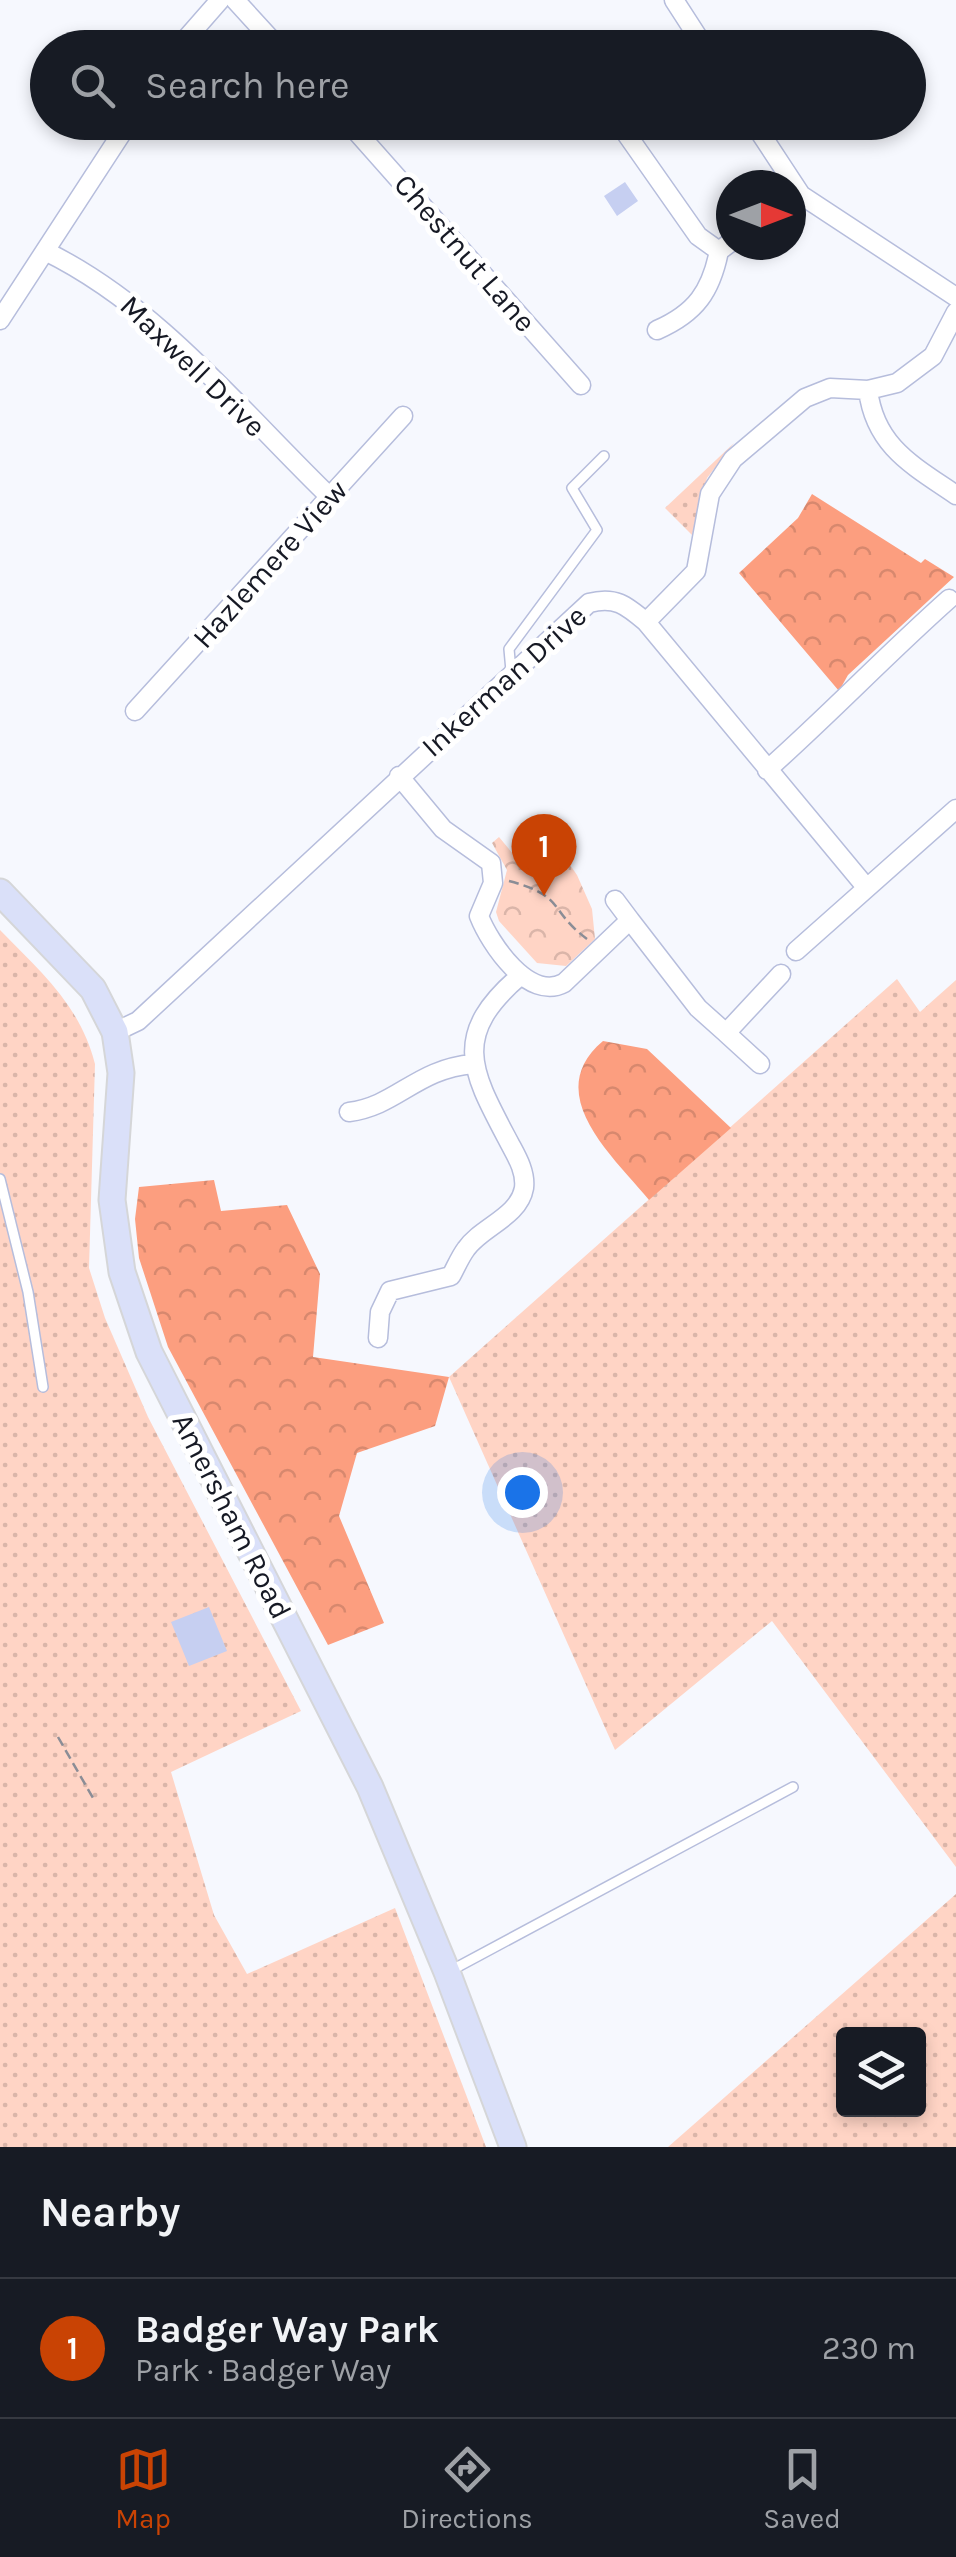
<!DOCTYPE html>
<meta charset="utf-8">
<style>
:root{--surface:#171b24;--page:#242831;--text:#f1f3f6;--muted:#9ea1a6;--line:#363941;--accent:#c94304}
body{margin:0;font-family:Karla,sans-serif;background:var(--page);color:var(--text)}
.controls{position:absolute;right:30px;bottom:30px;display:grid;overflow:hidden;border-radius:10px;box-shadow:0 5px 15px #0003}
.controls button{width:90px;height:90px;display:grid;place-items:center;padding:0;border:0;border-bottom:2px solid var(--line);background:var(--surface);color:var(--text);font:50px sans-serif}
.compass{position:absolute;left:716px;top:170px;width:90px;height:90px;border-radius:50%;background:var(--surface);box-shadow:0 5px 15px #0003;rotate:90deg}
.you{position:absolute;left:522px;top:1492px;width:35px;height:35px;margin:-25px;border:8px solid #fff;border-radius:50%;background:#1a73e8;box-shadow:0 0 0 15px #1a73e833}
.badge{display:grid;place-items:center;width:65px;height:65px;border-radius:50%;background:var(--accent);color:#fff;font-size:32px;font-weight:700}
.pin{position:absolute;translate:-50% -82px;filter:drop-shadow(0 2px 5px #0008)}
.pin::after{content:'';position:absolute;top:52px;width:35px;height:30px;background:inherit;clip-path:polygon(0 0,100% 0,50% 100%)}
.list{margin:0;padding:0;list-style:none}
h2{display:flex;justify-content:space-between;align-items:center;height:130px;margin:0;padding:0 40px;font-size:42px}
h2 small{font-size:32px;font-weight:400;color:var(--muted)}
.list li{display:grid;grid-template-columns:65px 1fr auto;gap:30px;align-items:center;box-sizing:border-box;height:140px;padding:0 40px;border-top:2px solid var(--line)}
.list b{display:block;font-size:38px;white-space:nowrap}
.list p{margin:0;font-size:32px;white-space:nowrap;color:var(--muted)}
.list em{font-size:32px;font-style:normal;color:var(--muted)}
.icon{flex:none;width:55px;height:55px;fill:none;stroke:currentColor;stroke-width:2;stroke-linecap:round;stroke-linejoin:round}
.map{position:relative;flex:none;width:956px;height:2147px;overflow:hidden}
.search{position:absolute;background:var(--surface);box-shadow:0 5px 15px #0003;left:30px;right:30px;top:30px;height:110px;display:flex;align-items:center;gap:25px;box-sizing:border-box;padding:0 35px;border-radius:55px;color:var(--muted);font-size:38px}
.sheet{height:270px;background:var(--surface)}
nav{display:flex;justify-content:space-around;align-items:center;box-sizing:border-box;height:140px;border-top:2px solid var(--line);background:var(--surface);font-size:28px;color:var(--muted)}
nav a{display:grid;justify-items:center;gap:5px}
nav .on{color:var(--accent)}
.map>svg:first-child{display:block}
.grass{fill:url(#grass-dots);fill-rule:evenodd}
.forest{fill:url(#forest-crowns)}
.park{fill:url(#park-crowns)}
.building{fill:#c6cff1}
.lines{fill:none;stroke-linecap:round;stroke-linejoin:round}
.lane-casing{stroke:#b6bddc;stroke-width:12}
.street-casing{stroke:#b6bddc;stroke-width:21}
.primary-casing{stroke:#d5d6d8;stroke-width:29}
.path{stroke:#8b8d96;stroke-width:2.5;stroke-dasharray:10 5;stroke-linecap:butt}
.lane{stroke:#fff;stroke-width:9}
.street{stroke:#fff;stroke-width:18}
.primary{stroke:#dae0f9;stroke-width:25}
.labels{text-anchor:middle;stroke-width:10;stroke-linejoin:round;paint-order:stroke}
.street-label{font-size:30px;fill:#161924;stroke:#fff}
</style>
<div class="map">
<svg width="956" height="2147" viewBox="0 0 956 2147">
<defs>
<pattern id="grass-dots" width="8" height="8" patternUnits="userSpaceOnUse" patternTransform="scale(2.5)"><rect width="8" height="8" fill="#ffd4c5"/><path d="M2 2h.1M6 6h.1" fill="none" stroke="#dab5a9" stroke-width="1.8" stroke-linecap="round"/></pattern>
<pattern id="forest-crowns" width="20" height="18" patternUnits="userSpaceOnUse" patternTransform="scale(2.5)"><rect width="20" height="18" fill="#fc9e7f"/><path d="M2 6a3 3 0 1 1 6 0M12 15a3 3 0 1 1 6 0" fill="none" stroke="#d7886e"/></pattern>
<pattern id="park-crowns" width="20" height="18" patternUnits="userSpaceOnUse" patternTransform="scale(2.5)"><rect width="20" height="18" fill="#ffd4c5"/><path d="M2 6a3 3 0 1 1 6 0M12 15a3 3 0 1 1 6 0" fill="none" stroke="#dab5a9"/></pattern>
</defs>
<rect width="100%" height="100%" fill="#f6f8fe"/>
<path class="grass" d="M734 443 707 478 692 535 665 508Z
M0 930C41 972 80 1005 95 1064L89 1268 105 1318 148 1417 301 1711 171 1772 214 1915 247 1974 395 1908 486 2147H0Z
M897 979 920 1012 956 980V1867L772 1621 615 1750 449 1377Z
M956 1894V2147H668ZM844 2034H918V2110H844Z"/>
<path class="forest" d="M812 494 921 563 925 559 954 577 848 675 839 691 739 573 798 518Z
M603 1041 647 1049 731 1128 649 1200C614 1157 540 1094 603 1041Z
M214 1180 221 1211 287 1205 320 1274 313 1357 449 1377 435 1426 357 1453 339 1516 384 1623 328 1645 168 1347 139 1258 135 1219 139 1187Z"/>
<path class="park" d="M499 837 523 866 554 842 577 875 592 909 595 939 566 966 537 963 499 921 496 912 507 870 492 843Z"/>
<path class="building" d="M625 182 638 201 617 216 604 196Z
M209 1607 227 1651 189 1666 171 1622Z"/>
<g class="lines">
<defs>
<path id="lane" d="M511 671 509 649 597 530 572 488 604 456
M0 1179 28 1292 43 1387
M450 1971 793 1787"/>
<path id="street" d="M235 0 279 48
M674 0 705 48
M178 48 220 0
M348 122 581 385
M618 122 698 236 719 251
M753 122 801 195 956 297
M45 251C158 306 241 411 330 497
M0 320 129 122
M657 330C696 313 711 291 719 251L731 242
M868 390C875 446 912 465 956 495
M646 622 696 571 710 494 733 459 805 398 830 388 868 390 897 383 933 356 956 312
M135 711 403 416
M767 770C830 714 886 655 949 599
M399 776 443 829 491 863 493 883 479 916C490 944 529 1002 564 983L630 920 698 1008 726 1033 781 974
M615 900 630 920
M796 951 956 809
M115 1032 138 1021 589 603C615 596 626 605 646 622L866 887
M726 1033 760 1064
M349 1112C397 1106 416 1069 473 1064
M378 1338 380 1312 390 1291 451 1276C456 1267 460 1257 466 1249 481 1227 519 1217 524 1188 526 1172 517 1157 510 1144 472 1072 449 1036 521 975"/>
<path id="primary" d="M0 892 93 989 115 1032 121 1073 112 1200 122 1272 149 1352 370 1787 447 1972 513 2147"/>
</defs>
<use href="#lane" class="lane-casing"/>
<use href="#street" class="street-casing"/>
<use href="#primary" class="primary-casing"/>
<path class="path" d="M509 881C566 896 548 910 587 939
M58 1737 93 1798"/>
<use href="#lane" class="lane"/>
<use href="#street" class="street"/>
<use href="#primary" class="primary"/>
</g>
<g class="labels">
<g class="street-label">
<text transform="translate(465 253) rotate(49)" y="10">Chestnut Lane</text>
<text transform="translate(193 366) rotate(44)" y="10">Maxwell Drive</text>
<text transform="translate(270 564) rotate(-48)" y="10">Hazlemere View</text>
<text transform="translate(504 681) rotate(-42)" y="10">Inkerman Drive</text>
<text transform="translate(232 1516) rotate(63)" y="10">Amersham Road</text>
</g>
</g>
</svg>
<div class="controls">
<button><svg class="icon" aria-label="layers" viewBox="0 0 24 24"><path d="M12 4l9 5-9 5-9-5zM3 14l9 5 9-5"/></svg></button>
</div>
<svg class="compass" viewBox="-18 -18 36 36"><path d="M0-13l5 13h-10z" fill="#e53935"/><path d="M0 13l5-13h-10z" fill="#9ea1a6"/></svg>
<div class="you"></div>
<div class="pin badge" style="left:544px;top:896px">1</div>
<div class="search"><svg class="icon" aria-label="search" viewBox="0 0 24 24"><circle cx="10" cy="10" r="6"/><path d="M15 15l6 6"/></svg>Search here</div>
</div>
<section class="sheet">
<h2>Nearby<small></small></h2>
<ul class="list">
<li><span class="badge">1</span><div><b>Badger Way Park</b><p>Park · Badger Way</p></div><em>230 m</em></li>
</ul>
</section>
<nav>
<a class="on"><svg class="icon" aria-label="map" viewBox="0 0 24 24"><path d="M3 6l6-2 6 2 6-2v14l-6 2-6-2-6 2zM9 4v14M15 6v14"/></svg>Map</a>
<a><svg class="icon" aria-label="directions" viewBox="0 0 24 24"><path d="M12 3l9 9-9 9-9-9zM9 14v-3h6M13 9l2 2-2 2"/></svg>Directions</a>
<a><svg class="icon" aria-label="saved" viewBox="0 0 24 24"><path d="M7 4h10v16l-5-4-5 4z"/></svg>Saved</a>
</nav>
